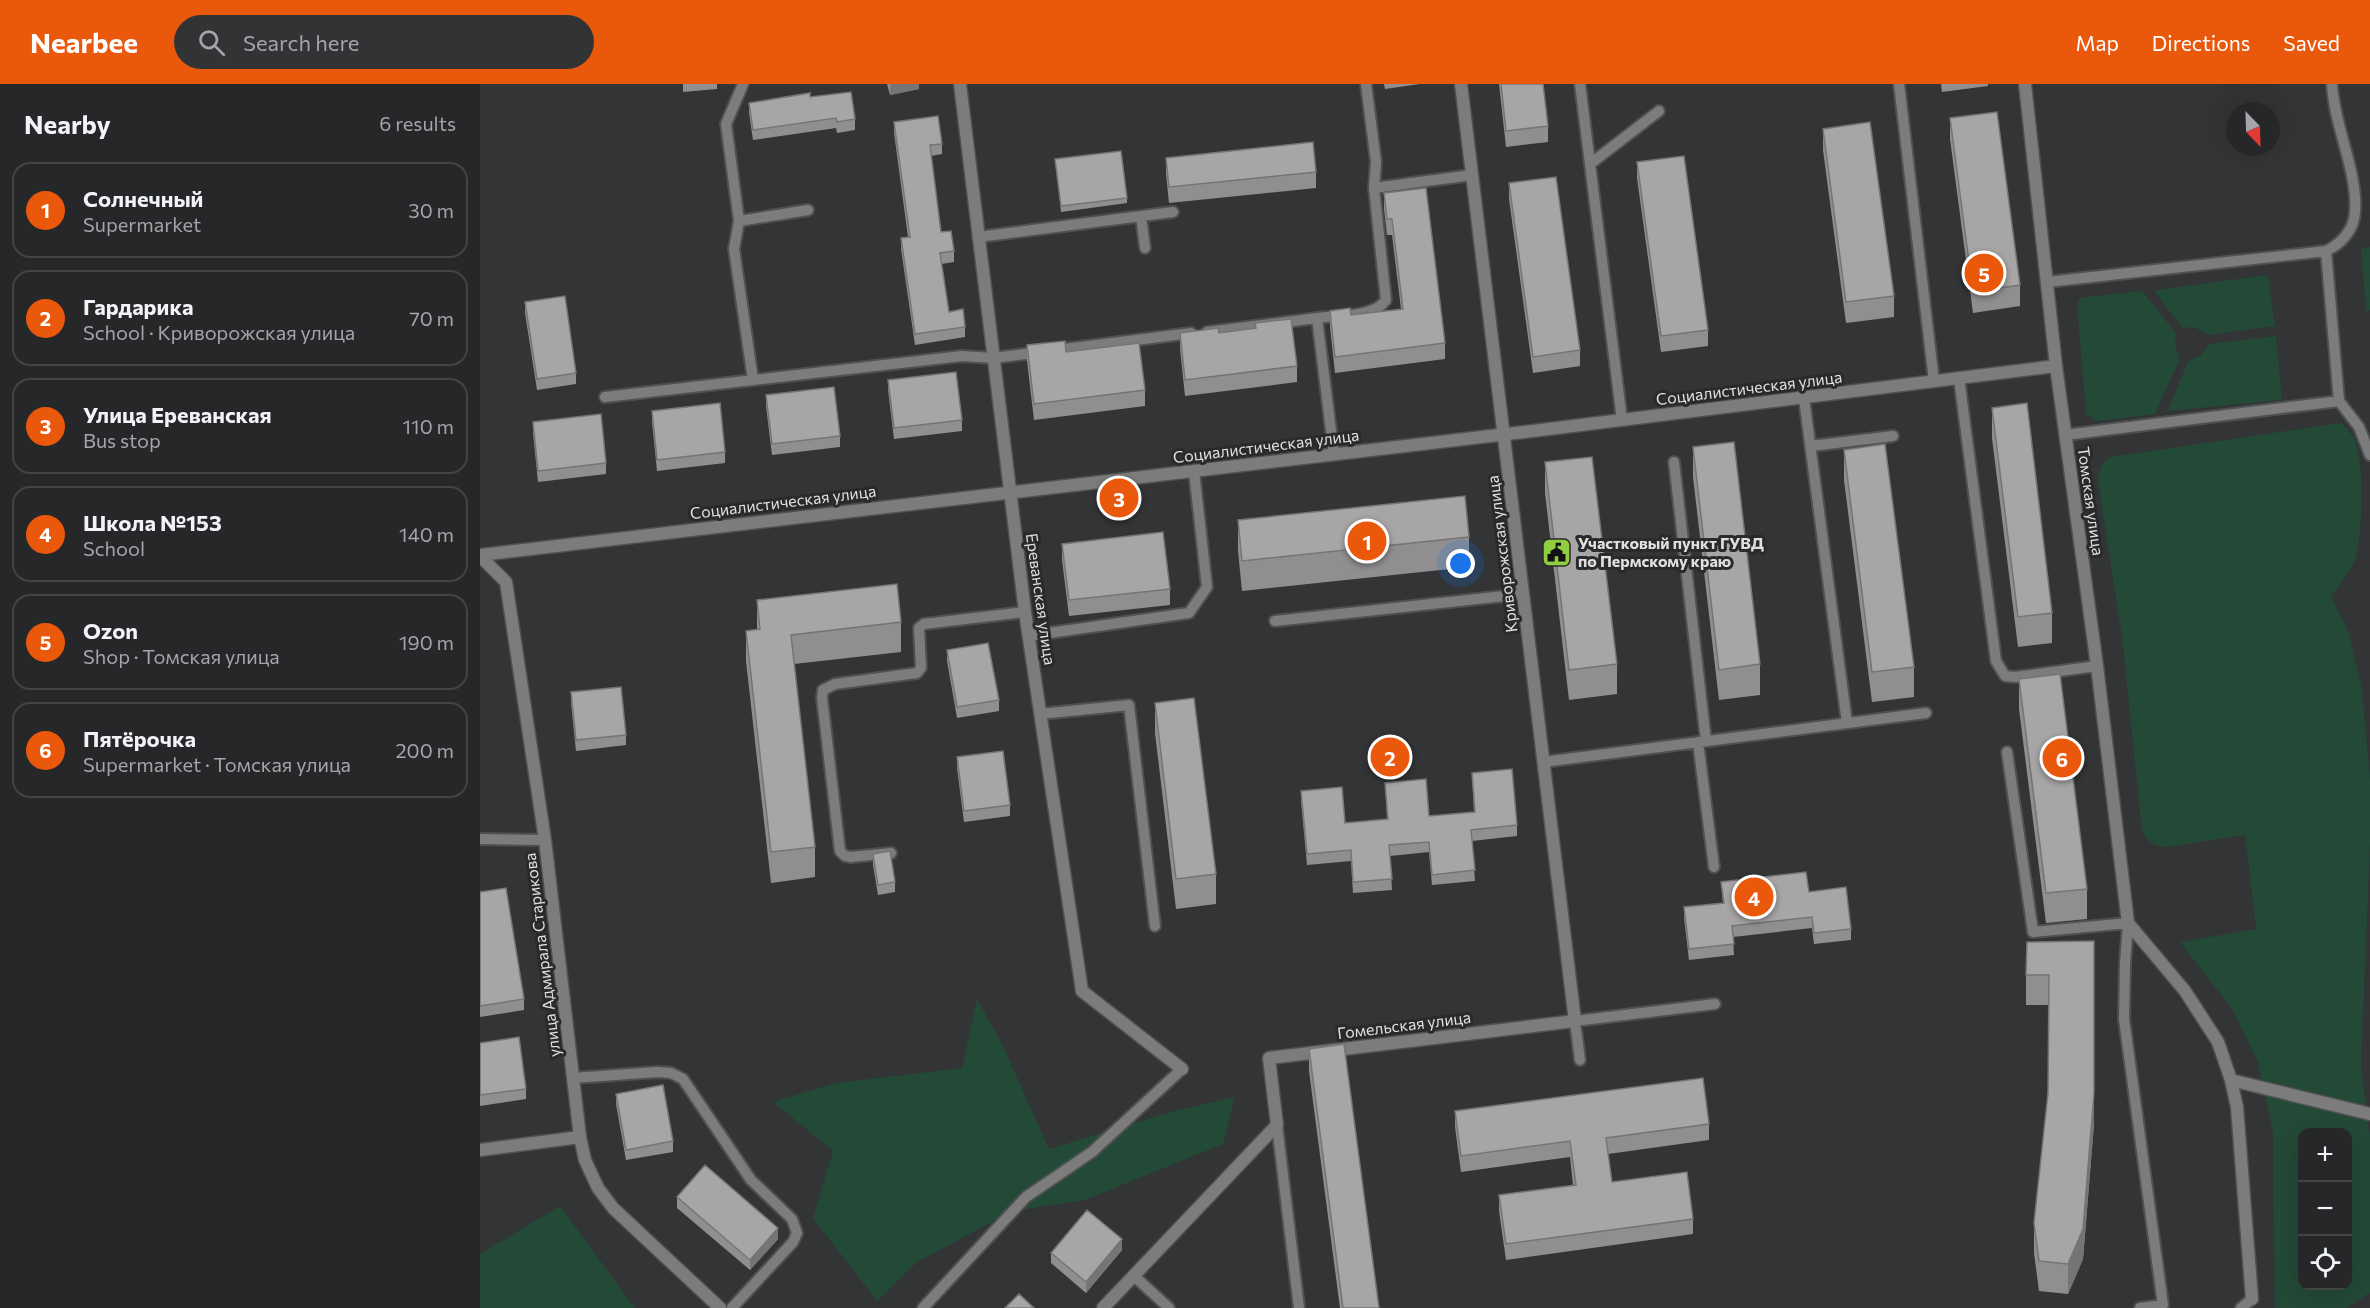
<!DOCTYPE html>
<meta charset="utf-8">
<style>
:root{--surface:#262728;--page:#323334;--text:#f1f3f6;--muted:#a4a5a8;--line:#424445;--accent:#ea580c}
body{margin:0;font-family:Commissioner,sans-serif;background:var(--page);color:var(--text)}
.controls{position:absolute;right:18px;bottom:18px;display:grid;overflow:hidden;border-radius:12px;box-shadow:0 6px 24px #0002}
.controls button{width:54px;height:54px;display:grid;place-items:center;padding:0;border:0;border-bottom:2px solid var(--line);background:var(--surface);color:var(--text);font:30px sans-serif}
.compass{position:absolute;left:1746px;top:18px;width:54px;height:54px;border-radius:50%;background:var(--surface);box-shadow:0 6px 24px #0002;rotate:157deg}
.you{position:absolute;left:981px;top:480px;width:21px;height:21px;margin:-15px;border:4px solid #fff;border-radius:50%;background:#1a73e8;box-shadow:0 0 0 9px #1a73e833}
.badge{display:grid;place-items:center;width:39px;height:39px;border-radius:50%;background:var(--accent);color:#fff;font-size:20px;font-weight:700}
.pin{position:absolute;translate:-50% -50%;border:3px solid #fff;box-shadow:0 2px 6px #0006}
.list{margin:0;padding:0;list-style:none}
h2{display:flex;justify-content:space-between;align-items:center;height:78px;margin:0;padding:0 24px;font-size:26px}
h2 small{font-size:20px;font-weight:400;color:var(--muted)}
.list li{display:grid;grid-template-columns:39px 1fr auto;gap:18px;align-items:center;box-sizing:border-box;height:96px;margin:0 12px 12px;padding:0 12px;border:2px solid var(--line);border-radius:18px}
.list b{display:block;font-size:22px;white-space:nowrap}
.list p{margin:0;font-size:20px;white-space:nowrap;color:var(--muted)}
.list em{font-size:20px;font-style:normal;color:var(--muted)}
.icon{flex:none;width:33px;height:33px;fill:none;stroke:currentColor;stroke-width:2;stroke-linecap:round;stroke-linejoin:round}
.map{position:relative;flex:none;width:1890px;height:1224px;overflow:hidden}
header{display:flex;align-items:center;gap:36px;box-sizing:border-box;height:84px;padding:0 30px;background:var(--accent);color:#fff}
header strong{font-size:28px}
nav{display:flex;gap:33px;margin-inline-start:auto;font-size:21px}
.search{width:420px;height:54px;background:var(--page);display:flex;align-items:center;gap:15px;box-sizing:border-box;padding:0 21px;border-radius:33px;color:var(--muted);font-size:22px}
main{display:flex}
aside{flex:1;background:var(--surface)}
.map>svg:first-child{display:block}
.green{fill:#234937;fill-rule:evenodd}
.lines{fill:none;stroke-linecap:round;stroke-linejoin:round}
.service-casing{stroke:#4f5051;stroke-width:14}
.minor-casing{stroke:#4f5051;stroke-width:15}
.tertiary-casing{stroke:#4f5051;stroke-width:15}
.service{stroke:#7d7c7c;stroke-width:10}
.minor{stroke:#7d7c7c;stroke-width:12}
.tertiary{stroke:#7d7c7c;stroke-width:12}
.wall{fill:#908e90}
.shaded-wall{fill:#767475}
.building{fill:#a8a5a7;stroke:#767475;stroke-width:1.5}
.labels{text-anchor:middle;stroke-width:6;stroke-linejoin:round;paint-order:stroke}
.street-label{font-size:16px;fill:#e0e0e1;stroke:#292a2c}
.poi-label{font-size:16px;font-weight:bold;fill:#e0e0e1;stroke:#292a2c;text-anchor:start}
</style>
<header>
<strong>Nearbee</strong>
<div class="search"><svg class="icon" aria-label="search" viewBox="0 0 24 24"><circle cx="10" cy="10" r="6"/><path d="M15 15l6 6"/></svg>Search here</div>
<nav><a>Map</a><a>Directions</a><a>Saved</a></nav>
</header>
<main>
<aside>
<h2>Nearby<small>6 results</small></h2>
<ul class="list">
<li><span class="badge">1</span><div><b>Солнечный</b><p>Supermarket</p></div><em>30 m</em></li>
<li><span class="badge">2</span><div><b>Гардарика</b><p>School · Криворожская улица</p></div><em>70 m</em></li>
<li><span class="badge">3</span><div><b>Улица Ереванская</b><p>Bus stop</p></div><em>110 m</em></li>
<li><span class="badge">4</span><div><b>Школа №153</b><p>School</p></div><em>140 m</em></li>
<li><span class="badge">5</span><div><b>Ozon</b><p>Shop · Томская улица</p></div><em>190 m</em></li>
<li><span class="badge">6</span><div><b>Пятёрочка</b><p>Supermarket · Томская улица</p></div><em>200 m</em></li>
</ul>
</aside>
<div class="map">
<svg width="1890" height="1224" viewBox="0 0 1890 1224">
<rect width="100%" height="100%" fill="#333436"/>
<path class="green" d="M1890 163V226L1886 227 1881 164Z
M1788 191 1795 242 1728 251 1714 243 1702 244 1675 208 1676 206Z
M1662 207 1696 249 1695 262 1700 274 1675 330 1616 337 1606 330 1597 219 1601 214 1606 213Z
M1796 252 1802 316 1688 327 1708 277 1721 271 1729 260Z
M1861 339C1869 346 1874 352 1877 362 1884 387 1883 454 1874 478 1869 490 1859 502 1851 513L1868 546 1882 605 1890 695V760L1881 980 1890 1054V1209L1866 1224H1795L1793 1049 1778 978 1752 925 1700 858 1776 845 1765 751 1686 763C1672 762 1669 758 1662 747L1642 553 1618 398C1619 386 1620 380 1630 373ZM1822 1048H1868V1202H1822Z
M497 915 522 960 569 1065 694 1027 755 1013 743 1060 605 1116 533 1127 437 1178 397 1217 333 1134 353 1067 293 1018 356 999 482 984Z
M80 1122 155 1224H0V1170Z"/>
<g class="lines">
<defs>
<path id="service" d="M263 0 246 40 259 137 328 126
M886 0 896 78 894 104
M1100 0 1142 336
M1419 0 1454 297
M1110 80 1179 27
M661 132 665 164
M259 137 254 165 273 296
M498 153 693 128
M1846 167C1861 160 1874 146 1875 128 1878 88 1854 42 1852 0
M1567 198 1846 167 1859 317 1585 351
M837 234C858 231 893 234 906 216L894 104 992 91
M727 248 837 234 854 371
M1479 294 1516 577 1525 592 1535 593 1617 582
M125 313 482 272 513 274 711 249
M1324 314 1367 639
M1859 317 1879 343 1890 371
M1331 362 1413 352
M1194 378 1226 657
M795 537 1043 510
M548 552 709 529 727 503 714 387
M560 630 649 621 675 842
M1218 658 1234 783
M1527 668 1553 848 1648 839 1645 880 1644 935 1683 1221 1660 1224
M1063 678 1446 629
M0 755 65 756
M411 769 371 773 365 772 360 767 342 614 343 606 355 600 437 589 441 584 439 544 444 540 545 528
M1100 976 1095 937 1235 920
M93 994 177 988 191 989 203 995 271 1096 312 1135 317 1149 313 1158 252 1224
M797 1041 819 1224
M654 1192 689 1224
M443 1224 546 1113 612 1068 702 985
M1761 1224 1772 1215"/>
<path id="minor" d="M480 0 545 528 602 907 702 985
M1576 282 1617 582 1648 839 1705 907 1738 958 1751 996 1757 1023 1772 1215
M0 472 26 498 65 756 100 1053 105 1076 118 1104 133 1124 240 1224
M1751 996 1890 1030
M0 1066 100 1053
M623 1224 797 1041 789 974 1095 937 981 0"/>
<path id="tertiary" d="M0 471 1044 348 1576 282 1545 0"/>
</defs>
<use href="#service" class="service-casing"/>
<use href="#minor" class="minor-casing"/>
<use href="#tertiary" class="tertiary-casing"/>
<use href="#service" class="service"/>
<use href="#minor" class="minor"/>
<use href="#tertiary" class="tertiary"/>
</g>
<path class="wall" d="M203 0H237V5L203 8Z
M407 0H439V5L410 11Z
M904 0H940L905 5Z
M1019 0H1063L1068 42V58L1026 63Z
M1461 0H1508V2L1462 8Z
M330 13 375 35V46L357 49 356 44 273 56 269 29V19Z
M1470 34 1540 201V222L1493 229 1470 55Z
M414 38 462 60V70L451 72 461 148 474 167V178L461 180 469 228 485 243V253L435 261 421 165V154L428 153 414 49Z
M1343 45 1414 212V233L1366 239 1343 66Z
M686 74 836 88V104L689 119 686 90Z
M575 75 647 114V119L581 128Z
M1157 78 1228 246V262L1181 268 1157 94Z
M1029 99 1100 266V282L1053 289 1029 115Z
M904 109 965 259V275L855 289 850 243V227L871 231 921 225 912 151H907L904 125Z
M45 218 96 289V300L57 306 45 229Z
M775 239 817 282V298L705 312 700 265V249H739L775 244Z
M547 261 586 268 665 306V322L554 336 547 277Z
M408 296 482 336V347L414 355 408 306Z
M286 311 360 352V363L292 371 286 322Z
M1512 324 1572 529V559L1538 563 1512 354Z
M172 327 245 368V379L177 387 172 338Z
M53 338 126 379V390L58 398 53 349Z
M1213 363 1280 580V611L1239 616 1213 393Z
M1364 366 1434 583V613L1392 618 1364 396Z
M1065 378 1137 580V610L1089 616 1065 409Z
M758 436 989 453V483L762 507 758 467Z
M582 460 690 505V521L589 532 582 476Z
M277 516 421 538V568L314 580 335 763V793L291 799 266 577V547L277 546Z
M467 566 519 616V627L477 634 467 577Z
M1539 595 1607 805V835L1566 839 1539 625Z
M91 608 146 651V661L96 667 91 619Z
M675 619 736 790V820L696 825 675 649Z
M477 673 530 721V732L484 738 477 684Z
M992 689 1037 741V752L992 757 995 797 952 801 949 768 910 772 912 806 873 809 871 777 827 781 821 717V707L865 739 907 735 905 699 949 732 994 728Z
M393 770 415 798V808L398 811 393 781Z
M1241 798 1329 808 1371 845V856L1334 860 1332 844 1253 853 1254 871 1209 876 1204 834V823L1243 819Z
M0 808 44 915V926L0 933Z
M1614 857V1040L1603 1175 1588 1210 1559 1207 1554 1169V1139L1568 1009V921H1546V891Z
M0 959 46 1005V1015L0 1022Z
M829 965 899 1224H860L829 987Z
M136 1010 193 1057V1068L146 1076 136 1020Z
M975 1027 1229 1040V1056L1128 1070 1132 1098 1213 1135V1150L1026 1176 1019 1127V1111L1093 1101 1090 1073 981 1088 975 1043Z
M197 1113 298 1155 270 1186 197 1124Z
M642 1166 606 1209 571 1179V1169Z"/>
<path class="shaded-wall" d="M413 0H439V5L410 11V1Z
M1614 1009V1040L1603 1175 1588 1210V1180Z
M298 1144V1155L270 1186V1176Z
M642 1155V1166L606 1209V1198Z"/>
<path class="building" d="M1021 0H1063L1068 42 1026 47Z
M371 8 375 35 357 38 356 34 273 46 269 19 330 9V13Z
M1517 28 1540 201 1493 208 1470 34Z
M458 32 462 60 450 61 461 148 471 147 474 167 460 169 469 228 483 225 485 243 435 250 421 154 430 153 414 38Z
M1390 38 1414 212 1366 218 1343 45Z
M833 58 836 88 689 103 686 74Z
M641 67 647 114 581 122 575 75Z
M1204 72 1228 246 1181 252 1157 78Z
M1076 93 1100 266 1053 273 1029 99Z
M946 104 965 259 855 273 850 227 870 224 871 231 923 225 912 135H907L904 109Z
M85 212 96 289 57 295 45 218Z
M811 235 817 282 705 296 700 249 738 244 739 249 776 244 775 239Z
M585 257 586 268 659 259 665 306 554 320 547 261Z
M476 288 482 336 414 344 408 296Z
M354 303 360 352 292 360 286 311Z
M240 319 245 368 177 376 172 327Z
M1547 319 1572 529 1538 533 1512 324Z
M121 330 126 379 58 387 53 338Z
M1254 358 1280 580 1239 586 1213 363Z
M1405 360 1434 583 1392 588 1364 366Z
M1112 373 1137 580 1089 586 1065 378Z
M985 412 989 453 762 477 758 436Z
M683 448 690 505 589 516 582 460Z
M417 500 421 538 311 551 335 763 291 768 266 547 280 545 277 516Z
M508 559 519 616 477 623 467 566Z
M1580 590 1607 805 1566 809 1539 595Z
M141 603 146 651 96 656 91 608Z
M714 614 736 790 696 795 675 619Z
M523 667 530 721 484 727 477 673Z
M1032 685 1037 741 991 746 995 786 952 791 949 758 909 761 912 795 873 798 871 766 827 770 821 707 862 703 865 739 908 735 905 699 946 695 949 732 995 728 992 689Z
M410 767 415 798 398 801 393 770Z
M1326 788 1329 808 1366 803 1371 845 1334 849 1332 833 1252 842 1254 860 1209 865 1204 823 1244 819 1241 798Z
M26 804 44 915 0 922V808Z
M1614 857V1009L1603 1145 1588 1180 1559 1177 1554 1139 1568 1009 1569 891H1546L1547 858Z
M39 953 46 1005 0 1011V959Z
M864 960 899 1224H863L829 965Z
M1223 994 1229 1040 1126 1054 1132 1098 1207 1088 1213 1135 1026 1160 1019 1111 1096 1101 1090 1057 981 1072 975 1027Z
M183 1001 193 1057 146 1066 136 1010Z
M225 1081 298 1144 270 1176 197 1113Z
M607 1126 642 1155 606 1198 571 1169Z
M539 1210 554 1224H525Z"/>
<defs>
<symbol id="civic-square" viewBox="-11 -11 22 22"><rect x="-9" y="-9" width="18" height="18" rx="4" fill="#90cd40" stroke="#292a2c"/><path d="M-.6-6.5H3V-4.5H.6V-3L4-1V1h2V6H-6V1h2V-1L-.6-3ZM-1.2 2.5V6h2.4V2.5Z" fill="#111"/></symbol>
</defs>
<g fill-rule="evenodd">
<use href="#civic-square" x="1060" y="452" width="33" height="33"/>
</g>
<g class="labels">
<g class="street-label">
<text transform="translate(1269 304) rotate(-7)" y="6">Социалистическая улица</text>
<text transform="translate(786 362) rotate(-7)" y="6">Социалистическая улица</text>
<text transform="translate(1611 417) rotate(82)" y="6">Томская улица</text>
<text transform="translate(303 418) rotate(-7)" y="6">Социалистическая улица</text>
<text transform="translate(1022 470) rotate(-97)" y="6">Криворожская улица</text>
<text transform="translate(561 515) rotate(82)" y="6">Ереванская улица</text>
<text transform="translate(62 871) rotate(-97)" y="6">улица Адмирала Старикова</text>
<text transform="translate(924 941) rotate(-7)" y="6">Гомельская улица</text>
</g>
<g class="poi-label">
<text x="1098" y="465">Участковый пункт ГУВД<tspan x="1098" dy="18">по Пермскому краю</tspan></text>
</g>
</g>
</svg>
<div class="controls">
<button>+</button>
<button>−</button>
<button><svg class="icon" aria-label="locate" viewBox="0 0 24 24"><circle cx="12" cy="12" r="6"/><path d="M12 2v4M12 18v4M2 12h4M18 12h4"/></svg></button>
</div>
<svg class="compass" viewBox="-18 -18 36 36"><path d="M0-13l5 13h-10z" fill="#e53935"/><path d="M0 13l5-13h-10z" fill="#a4a5a8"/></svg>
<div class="you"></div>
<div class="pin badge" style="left:887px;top:457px">1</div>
<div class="pin badge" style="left:910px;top:673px">2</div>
<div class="pin badge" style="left:639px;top:414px">3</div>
<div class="pin badge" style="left:1274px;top:813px">4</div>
<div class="pin badge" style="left:1504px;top:189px">5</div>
<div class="pin badge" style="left:1582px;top:674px">6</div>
</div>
</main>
